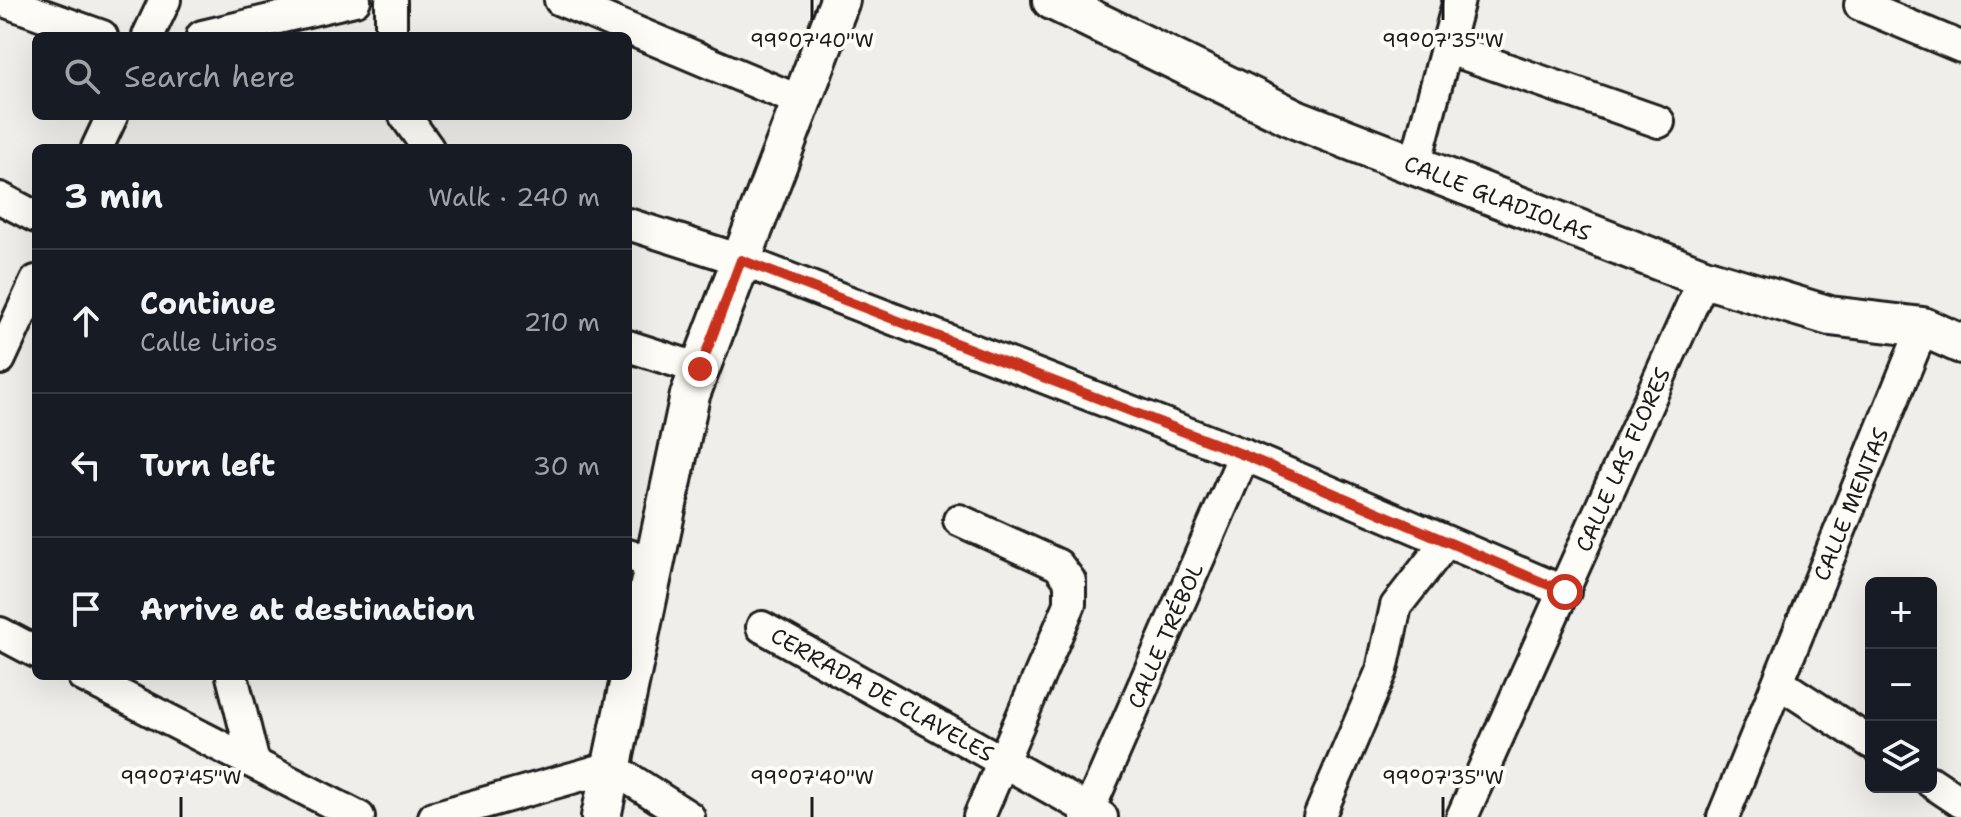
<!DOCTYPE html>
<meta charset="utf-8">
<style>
:root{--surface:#171b24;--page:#20242c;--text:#f1f3f6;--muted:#9ea1a6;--line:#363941}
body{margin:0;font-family:"Shantell Sans",sans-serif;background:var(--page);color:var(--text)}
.controls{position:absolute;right:24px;bottom:24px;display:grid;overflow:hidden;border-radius:12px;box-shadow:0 8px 32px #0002}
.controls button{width:72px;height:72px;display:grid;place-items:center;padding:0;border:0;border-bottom:2px solid var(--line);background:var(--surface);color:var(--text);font:40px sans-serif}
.stop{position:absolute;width:24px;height:24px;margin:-18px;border:6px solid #c8321e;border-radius:50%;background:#fff}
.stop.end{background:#c8321e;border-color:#fff;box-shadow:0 2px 8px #0008}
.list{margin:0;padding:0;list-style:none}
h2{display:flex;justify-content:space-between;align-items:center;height:104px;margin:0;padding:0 32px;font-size:34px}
h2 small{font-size:26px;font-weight:400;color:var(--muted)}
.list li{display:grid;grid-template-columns:52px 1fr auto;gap:24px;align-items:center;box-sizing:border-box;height:144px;padding:0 32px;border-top:2px solid var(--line)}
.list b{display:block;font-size:30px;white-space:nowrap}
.list p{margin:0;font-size:26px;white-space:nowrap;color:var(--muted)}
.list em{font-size:26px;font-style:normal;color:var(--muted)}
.icon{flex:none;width:44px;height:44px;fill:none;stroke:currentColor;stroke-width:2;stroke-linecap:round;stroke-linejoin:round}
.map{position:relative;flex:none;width:1961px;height:817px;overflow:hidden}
.search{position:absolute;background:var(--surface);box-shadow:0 8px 32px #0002;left:32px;top:32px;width:600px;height:88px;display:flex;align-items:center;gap:20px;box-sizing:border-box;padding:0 28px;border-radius:12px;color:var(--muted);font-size:30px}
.panel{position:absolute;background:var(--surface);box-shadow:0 8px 32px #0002;left:32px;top:144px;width:600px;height:536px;border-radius:12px}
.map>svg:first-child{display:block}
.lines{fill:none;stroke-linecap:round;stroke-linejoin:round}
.minor-casing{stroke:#1c1c1c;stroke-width:36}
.tertiary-casing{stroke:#1c1c1c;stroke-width:44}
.minor{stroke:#fdfcf7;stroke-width:30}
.tertiary{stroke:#fdfcf7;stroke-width:38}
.route{stroke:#c8321e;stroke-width:10}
.ticks{fill:none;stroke:#1c1c1c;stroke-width:3}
.labels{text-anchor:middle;stroke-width:8;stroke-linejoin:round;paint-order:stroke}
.street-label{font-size:22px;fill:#1c1c1c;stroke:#fdfcf7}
.ticks-label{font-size:20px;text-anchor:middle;fill:#1c1c1c;stroke:#fdfcf7;stroke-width:8;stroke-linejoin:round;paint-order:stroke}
</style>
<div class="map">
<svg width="1961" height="817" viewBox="0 0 1961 817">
<rect width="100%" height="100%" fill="#f0eeea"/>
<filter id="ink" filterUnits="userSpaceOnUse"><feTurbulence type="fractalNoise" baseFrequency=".0125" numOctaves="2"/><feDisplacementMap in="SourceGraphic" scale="16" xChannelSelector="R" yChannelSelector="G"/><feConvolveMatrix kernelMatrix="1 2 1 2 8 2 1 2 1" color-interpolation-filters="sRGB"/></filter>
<g filter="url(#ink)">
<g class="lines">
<defs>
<g id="minor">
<path d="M1 0 102 36"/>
<path d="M560 0 800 101"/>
<path d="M1860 5 1961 47"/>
<path d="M148 36 165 0"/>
<path d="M202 36 355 0"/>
<path d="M391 36V0"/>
<path d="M1446 48 1659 122"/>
<path d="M405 116 428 148"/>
<path d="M97 148 112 116"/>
<path d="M1415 165 1459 0"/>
<path d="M0 198 36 217"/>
<path d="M628 224 741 260 1244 455 1565 592"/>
<path d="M628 346 700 369"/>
<path d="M0 359 36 281"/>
<path d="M959 520 1058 565 1070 581V604L979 817"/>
<path d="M628 555 654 563"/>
<path id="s1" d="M762 627 1102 817"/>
<path d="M0 633 36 652"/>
<path d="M83 676 359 817"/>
<path d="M232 676 254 763"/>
<path d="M1779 683 1871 743"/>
<path d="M1931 782 1961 802"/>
<path d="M434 817 611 767 689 817"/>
<path id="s2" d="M1086 817 1244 455"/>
<path d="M1319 817 1382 670 1396 606 1446 542"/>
<path id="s3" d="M1462 817 1704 278"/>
<path id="s4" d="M1723 817 1923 327"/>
</g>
<g id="tertiary">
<path id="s5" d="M1052 0 1298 120 1704 278 1830 316 1923 327 1961 344"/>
<path d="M601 817 690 395 840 0"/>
</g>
</defs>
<use href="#minor" class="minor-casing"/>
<use href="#tertiary" class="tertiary-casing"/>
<use href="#minor" class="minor"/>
<use href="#tertiary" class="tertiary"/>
</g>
</g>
<g class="lines" filter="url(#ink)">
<path class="route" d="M700 369 741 260 1244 455 1565 592"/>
</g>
<path class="ticks" d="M812 0V20M1443 0V20M181 797V817M812 797V817M1443 797V817"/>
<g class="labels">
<g class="street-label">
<text dy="8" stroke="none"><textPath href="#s5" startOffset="488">CALLE GLADIOLAS</textPath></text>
<text dy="8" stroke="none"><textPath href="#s3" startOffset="392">CALLE LAS FLORES</textPath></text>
<text dy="8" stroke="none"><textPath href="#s4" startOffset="338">CALLE MENTAS</textPath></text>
<text dy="8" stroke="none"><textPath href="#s2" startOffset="198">CALLE TRÉBOL</textPath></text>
<text dy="8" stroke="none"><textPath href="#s1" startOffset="138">CERRADA DE CLAVELES</textPath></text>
</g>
</g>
<g class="ticks-label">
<text x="812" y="47">99°07'40"W</text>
<text x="1443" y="47">99°07'35"W</text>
<text x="181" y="784">99°07'45"W</text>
<text x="812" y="784">99°07'40"W</text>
<text x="1443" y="784">99°07'35"W</text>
</g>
</svg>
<div class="controls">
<button>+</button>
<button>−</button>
<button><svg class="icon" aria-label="layers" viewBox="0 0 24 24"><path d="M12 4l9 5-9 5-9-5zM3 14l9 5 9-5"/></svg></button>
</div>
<div class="stop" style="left:1565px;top:592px"></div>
<div class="stop end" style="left:700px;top:369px"></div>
<div class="search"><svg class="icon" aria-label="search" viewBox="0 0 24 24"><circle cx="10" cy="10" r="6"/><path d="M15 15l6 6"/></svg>Search here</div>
<section class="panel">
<h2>3 min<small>Walk · 240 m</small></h2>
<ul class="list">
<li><svg class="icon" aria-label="ahead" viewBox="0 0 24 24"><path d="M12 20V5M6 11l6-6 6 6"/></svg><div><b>Continue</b><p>Calle Lirios</p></div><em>210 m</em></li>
<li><svg class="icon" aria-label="left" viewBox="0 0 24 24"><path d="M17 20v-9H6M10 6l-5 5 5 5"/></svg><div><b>Turn left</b></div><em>30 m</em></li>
<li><svg class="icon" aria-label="arrive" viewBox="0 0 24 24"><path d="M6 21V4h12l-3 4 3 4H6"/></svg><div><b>Arrive at destination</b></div></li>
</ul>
</section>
</div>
